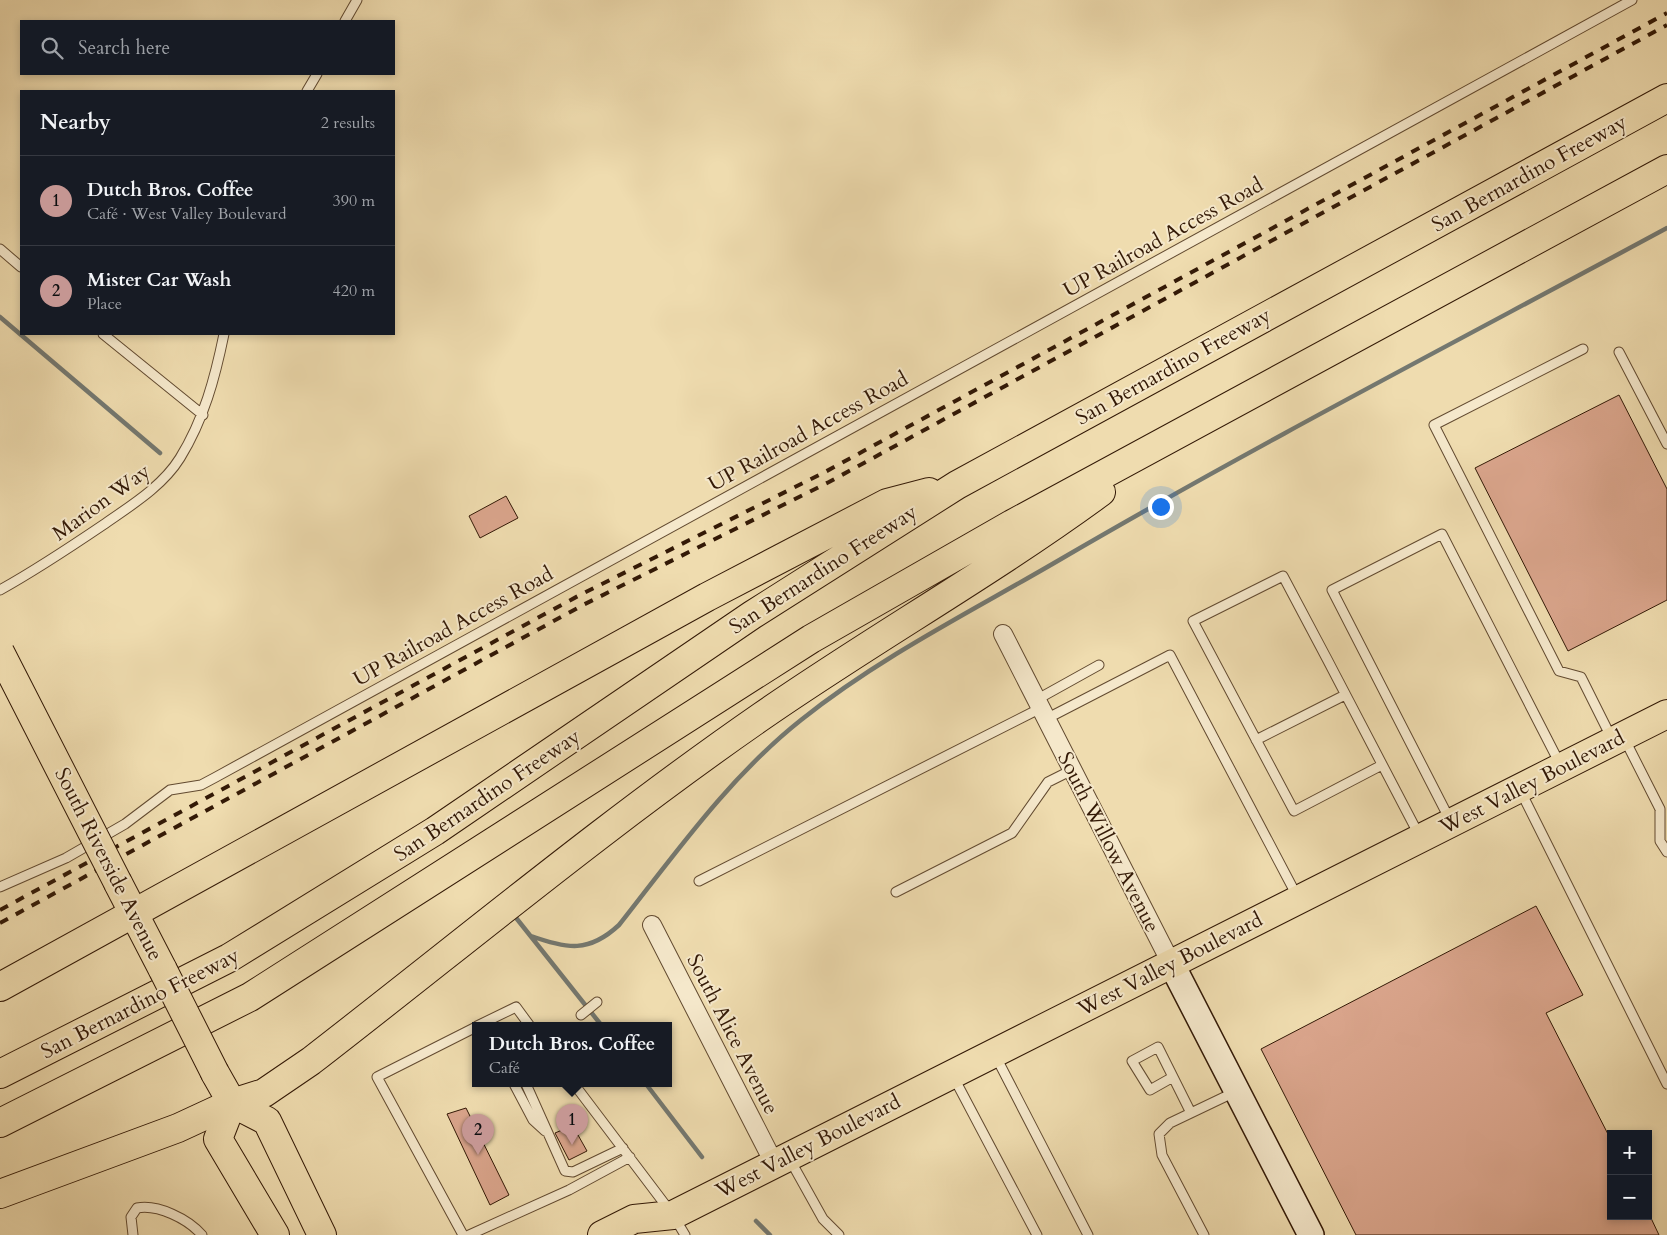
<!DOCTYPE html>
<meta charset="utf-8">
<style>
:root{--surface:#171b24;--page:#20242c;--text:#f1f3f6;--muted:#9ea1a6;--line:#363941;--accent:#c59692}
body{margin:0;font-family:Cardo,serif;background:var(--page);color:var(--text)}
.controls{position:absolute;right:15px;bottom:15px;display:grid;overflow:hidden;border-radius:0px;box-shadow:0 2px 8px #0003}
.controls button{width:45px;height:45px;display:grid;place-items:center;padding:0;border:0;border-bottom:1px solid var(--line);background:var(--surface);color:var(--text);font:25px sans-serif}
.you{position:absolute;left:1160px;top:506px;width:18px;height:18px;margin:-12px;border:4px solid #fff;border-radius:50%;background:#1a73e8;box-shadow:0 0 0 8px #1a73e833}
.badge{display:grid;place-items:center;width:32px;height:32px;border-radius:50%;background:var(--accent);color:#111;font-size:16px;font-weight:700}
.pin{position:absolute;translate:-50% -41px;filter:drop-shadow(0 1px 2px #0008)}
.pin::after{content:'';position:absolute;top:26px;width:18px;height:15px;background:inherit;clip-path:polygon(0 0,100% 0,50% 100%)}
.popup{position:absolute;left:472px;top:1022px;width:200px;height:65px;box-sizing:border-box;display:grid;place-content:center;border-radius:0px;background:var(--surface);filter:drop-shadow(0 1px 4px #0005);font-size:16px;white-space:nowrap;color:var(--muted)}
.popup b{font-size:19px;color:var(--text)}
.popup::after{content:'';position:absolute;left:50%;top:100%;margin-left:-10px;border:10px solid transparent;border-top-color:var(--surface)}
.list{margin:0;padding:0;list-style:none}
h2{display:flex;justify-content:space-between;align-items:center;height:65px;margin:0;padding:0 20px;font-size:21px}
h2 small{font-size:16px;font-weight:400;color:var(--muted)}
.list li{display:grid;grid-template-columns:32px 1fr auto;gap:15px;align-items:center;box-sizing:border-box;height:90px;padding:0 20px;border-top:1px solid var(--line)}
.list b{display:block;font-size:19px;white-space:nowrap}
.list p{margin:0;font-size:16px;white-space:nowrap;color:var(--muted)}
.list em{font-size:16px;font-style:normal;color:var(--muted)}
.icon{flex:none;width:28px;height:28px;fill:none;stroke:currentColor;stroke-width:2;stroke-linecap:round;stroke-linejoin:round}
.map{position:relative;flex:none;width:1667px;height:1235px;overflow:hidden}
.search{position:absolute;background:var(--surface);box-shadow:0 2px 8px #0003;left:20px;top:20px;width:375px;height:55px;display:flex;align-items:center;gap:12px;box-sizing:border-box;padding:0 18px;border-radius:0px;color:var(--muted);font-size:19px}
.panel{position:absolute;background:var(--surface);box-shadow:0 2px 8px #0003;left:20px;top:90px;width:375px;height:245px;border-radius:0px}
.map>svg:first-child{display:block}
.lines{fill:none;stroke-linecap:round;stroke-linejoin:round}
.stream{stroke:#747870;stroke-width:4.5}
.building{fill:#daa58c;stroke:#331906}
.lane-casing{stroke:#624a30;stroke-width:11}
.street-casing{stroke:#624a30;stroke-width:20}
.secondary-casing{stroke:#331906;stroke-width:28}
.primary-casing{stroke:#331906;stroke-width:30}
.highway-casing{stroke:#331906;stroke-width:30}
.lane{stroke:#f5e8cb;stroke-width:9}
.street{stroke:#f5e8cb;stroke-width:18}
.secondary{stroke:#f5e8cb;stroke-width:25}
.primary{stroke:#efdcaf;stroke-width:28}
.highway{stroke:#efdcaf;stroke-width:28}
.rail{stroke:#331906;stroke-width:4;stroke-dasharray:9 9;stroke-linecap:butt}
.primary-bridge-casing{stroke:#331906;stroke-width:30;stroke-linecap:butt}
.primary-bridge{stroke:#efdcaf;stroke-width:28}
.labels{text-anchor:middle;stroke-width:4;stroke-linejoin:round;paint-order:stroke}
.street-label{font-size:21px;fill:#331906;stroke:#f5e8cb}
</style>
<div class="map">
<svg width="1667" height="1235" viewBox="0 0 1667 1235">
<rect width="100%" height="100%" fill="#efdcaf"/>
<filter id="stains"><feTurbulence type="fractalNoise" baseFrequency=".004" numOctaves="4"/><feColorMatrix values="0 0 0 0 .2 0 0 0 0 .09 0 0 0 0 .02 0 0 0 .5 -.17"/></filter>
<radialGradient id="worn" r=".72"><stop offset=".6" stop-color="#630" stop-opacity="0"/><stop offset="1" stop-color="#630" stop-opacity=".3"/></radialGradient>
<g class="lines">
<path class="stream" d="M0 317 160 453
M513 914 602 1026
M531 936C567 949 589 953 619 925 675 854 729 777 801 720 881 656 974 610 1061 559 1260 443 1465 337 1667 228
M646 1084 702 1157
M756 1221 770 1235"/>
</g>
<path class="building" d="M1619 395 1667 489V600L1568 651 1475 468Z
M506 496 518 518 480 538 469 516Z
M1536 906 1583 995 1546 1013 1611 1140V1216H1650L1659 1235H1356L1261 1049Z
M466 1108 509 1195 490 1205 447 1114Z
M567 1128 572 1138 578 1135 587 1151 569 1160 555 1133Z"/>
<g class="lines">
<defs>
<path id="lane" d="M345 21 357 0
M307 91 317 74
M0 249 21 267
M103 334 203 415
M1583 349 1434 425 1559 671 1581 677 1612 739
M1619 352 1667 444
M0 590C36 570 69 548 103 525 130 506 162 487 180 458 204 419 215 378 224 334
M1036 700 1099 665
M1046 719 1170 655 1297 896
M1624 738 1660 809V841L1667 852
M1256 740 1345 695
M1382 765 1294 811 1193 621 1283 576C1329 662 1374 749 1419 835
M1520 790 1667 1084
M1450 820 1332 590 1442 534 1560 764
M699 881 1041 708
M0 887 66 858 125 824 170 790 201 785 216 777 1632 0
M896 892 1012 833 1048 782 1072 770
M581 1015 597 1002
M477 1026 516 1007 530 1026
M995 1055 1088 1235
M953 1076 1037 1235
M1173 1077 1150 1090 1132 1061 1158 1047 1191 1113
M514 1084 533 1120 545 1131
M526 1084 565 1171 573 1172 623 1148
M574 1084 673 1215 685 1235
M789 1158 823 1219 839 1235
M133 1235 131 1217 137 1208C158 1204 188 1219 202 1235
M463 1235 377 1077 476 1027
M469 1235 569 1190 630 1157
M1204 1235 1162 1155 1159 1134 1170 1123 1237 1091"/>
<path id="street" d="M1003 634 1171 963
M652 925 774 1163"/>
<path id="secondary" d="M1171 963 1311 1235"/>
<path id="primary" d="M118 883 163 970
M215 1073 232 1103 267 1121 322 1235
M232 1103 218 1139 275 1235
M602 1235 634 1219 673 1215 1667 714"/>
<path id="highway" d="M0 987 707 597 887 503 929 492
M0 1074 229 958 435 831 752 615 957 485 1667 98
M0 1123 250 997 811 639 1012 524 1667 169
M0 1194 178 1128 232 1103 264 1093 311 1061C461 945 606 824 762 716 873 639 992 572 1101 492"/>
</defs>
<use href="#lane" class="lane-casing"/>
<use href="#street" class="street-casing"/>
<use href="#secondary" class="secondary-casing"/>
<use href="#primary" class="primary-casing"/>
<use href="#highway" class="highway-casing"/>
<use href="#lane" class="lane"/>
<use href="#street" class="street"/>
<use href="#secondary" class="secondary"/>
<use href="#primary" class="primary"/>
<use href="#highway" class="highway"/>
<path class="rail" d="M0 910 578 596 825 472 1667 13
M0 923 583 605 829 482 1667 25"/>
<defs>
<path id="primary-bridge" d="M0 652 118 883
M163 970 215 1073"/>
</defs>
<use href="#primary-bridge" class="primary-bridge-casing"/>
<use href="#primary-bridge" class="primary-bridge"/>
</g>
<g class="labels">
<g class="street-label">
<text transform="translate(1529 173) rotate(-29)" y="7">San Bernardino Freeway</text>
<text transform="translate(1163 237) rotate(-29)" y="7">UP Railroad Access Road</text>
<text transform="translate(1173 366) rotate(-29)" y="7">San Bernardino Freeway</text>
<text transform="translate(808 431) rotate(-29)" y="7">UP Railroad Access Road</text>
<text transform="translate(101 502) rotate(-36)" y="7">Marion Way</text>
<text transform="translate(823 569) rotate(-33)" y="7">San Bernardino Freeway</text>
<text transform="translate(453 626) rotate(-29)" y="7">UP Railroad Access Road</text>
<text transform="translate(1532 782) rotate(-27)" y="7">West Valley Boulevard</text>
<text transform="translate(487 795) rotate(-34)" y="7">San Bernardino Freeway</text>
<text transform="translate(1109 842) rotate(63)" y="7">South Willow Avenue</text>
<text transform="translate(109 864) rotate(63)" y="7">South Riverside Avenue</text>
<text transform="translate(1170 964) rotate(-27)" y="7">West Valley Boulevard</text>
<text transform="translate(140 1003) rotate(-27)" y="7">San Bernardino Freeway</text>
<text transform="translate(733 1034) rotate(63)" y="7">South Alice Avenue</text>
<text transform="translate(808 1146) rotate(-27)" y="7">West Valley Boulevard</text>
</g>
</g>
<rect width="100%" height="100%" filter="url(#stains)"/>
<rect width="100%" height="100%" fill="url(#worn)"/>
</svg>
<div class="controls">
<button>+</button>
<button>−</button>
</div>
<div class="you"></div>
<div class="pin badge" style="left:572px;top:1145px">1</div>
<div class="popup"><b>Dutch Bros. Coffee</b>Café</div>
<div class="pin badge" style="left:478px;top:1155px">2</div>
<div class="search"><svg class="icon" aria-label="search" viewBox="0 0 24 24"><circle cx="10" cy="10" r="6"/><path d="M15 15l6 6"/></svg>Search here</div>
<section class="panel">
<h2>Nearby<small>2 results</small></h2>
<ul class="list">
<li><span class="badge">1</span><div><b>Dutch Bros. Coffee</b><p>Café · West Valley Boulevard</p></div><em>390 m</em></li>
<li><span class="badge">2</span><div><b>Mister Car Wash</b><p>Place</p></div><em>420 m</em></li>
</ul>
</section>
</div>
